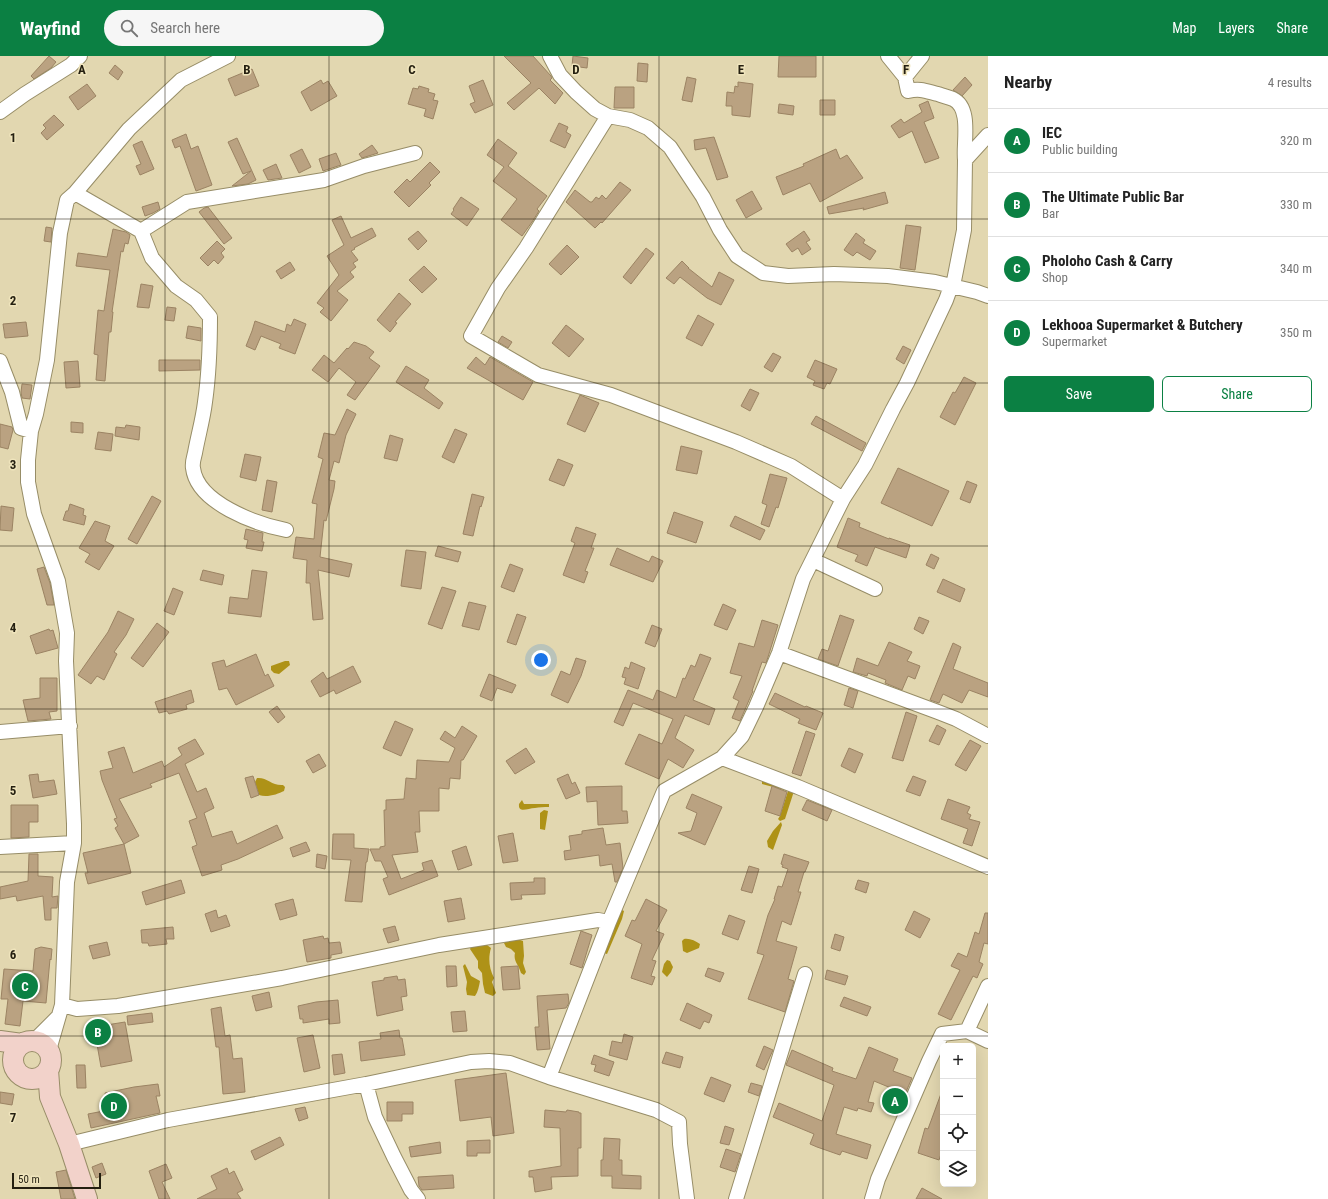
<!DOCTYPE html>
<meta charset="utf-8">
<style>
:root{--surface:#fff;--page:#f6f6f6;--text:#222;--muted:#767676;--line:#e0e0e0;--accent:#0b8043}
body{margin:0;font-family:"Roboto Condensed",sans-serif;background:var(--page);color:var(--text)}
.controls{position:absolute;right:12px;bottom:12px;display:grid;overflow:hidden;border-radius:6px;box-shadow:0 4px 16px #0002}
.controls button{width:36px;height:36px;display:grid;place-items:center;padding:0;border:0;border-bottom:1px solid var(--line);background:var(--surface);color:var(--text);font:20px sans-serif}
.scale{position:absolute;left:12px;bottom:10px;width:89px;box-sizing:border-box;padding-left:4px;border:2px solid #241f10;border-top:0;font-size:11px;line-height:14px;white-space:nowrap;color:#241f10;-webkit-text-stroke:3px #efe4bc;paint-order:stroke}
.you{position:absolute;left:541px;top:604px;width:14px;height:14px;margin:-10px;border:3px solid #fff;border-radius:50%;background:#1a73e8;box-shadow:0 0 0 6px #1a73e833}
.badge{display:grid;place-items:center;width:26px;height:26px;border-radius:50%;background:var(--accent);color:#fff;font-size:13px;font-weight:700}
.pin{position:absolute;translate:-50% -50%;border:2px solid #fff;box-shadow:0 1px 4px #0006}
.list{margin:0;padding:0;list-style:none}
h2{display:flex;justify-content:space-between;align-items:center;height:52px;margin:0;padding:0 16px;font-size:17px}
h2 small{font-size:13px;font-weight:400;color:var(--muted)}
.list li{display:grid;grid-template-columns:26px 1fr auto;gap:12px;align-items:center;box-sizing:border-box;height:64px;padding:0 16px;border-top:1px solid var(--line)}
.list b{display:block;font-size:15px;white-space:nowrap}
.list p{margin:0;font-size:13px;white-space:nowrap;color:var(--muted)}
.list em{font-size:13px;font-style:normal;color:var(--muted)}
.actions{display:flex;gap:8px;padding:12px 16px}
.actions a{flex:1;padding:9px 0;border:1px solid var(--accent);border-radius:6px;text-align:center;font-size:14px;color:var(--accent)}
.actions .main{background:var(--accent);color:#fff}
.icon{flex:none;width:22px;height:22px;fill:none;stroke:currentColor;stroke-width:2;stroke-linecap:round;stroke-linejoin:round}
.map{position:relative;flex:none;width:988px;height:1143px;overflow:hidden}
header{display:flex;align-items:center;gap:24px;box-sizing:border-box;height:56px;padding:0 20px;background:var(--accent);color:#fff}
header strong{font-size:19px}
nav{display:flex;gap:22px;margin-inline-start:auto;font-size:14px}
.search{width:280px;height:36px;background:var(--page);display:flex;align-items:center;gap:10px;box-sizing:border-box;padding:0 14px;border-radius:22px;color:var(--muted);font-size:15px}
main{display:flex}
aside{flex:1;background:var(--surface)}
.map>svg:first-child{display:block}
.forest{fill:#ae9217}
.building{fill:#baa281;stroke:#9b8363}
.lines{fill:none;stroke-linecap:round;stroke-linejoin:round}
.street-casing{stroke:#978d67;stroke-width:16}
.secondary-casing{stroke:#978d67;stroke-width:22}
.street{stroke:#fff;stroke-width:14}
.secondary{stroke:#f2d2ca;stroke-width:20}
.grid{fill:none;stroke:#241f10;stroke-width:1;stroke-opacity:0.55}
.grid-label{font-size:13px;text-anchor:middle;font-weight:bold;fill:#241f10;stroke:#efe4bc;stroke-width:3;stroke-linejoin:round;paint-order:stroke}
</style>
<header>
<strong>Wayfind</strong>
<div class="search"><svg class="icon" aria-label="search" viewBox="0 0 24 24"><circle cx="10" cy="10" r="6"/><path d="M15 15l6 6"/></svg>Search here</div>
<nav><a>Map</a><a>Layers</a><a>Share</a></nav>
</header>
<main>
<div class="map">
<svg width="988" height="1143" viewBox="0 0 988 1143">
<rect width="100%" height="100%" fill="#e2d7b0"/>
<path class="forest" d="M285 605H289L290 609 279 618 274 617 271 614V610Z
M257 722C267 721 272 730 283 729L285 731 284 735C278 738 267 742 259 739L255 726Z
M762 722 795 732 785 763 780 765 778 763 780 760 788 735 762 728Z
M522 744 524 748H549V751C544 751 539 751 535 752 528 752 518 758 519 748Z
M544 754 548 755 545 774 540 773V757Z
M781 766 782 769 773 794 768 791 767 785 773 775Z
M622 854 624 855 622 863 607 898 604 897 613 871 618 862V859Z
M517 883 523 885 524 900 523 907 526 916 524 919 521 917C519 909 513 905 515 897L511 893 506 891 504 887 507 884 513 885Z
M684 883C690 882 695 885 700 888L699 892 687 897 683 895 682 885Z
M477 888 487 889 491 892C488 902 489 912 494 922L492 926 496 937 493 940 485 937 483 928 482 917 478 912V905L470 893 472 889Z
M667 904 670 905 673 911 671 916 667 921 662 916 664 908Z
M465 908 471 920 480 925C479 930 478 936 475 940L467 939 466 933 467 926 463 910Z"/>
<path class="building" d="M49 0 56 6 51 12 34 23 31 20Z
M504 0H533L551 20 552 22 550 24 563 37 555 48 539 32 514 54 507 47 531 27Z
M573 0 588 2 587 12 572 10Z
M779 0H816V21H778Z
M638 7 648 8 647 26 637 25Z
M115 9 123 16 118 24 109 17Z
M252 13 259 30 235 40 228 23Z
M687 21 696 23 692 46 682 44Z
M965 21 972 29 962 40 953 34Z
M321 24 323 28 328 25 337 40 311 55 301 36Z
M483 24 493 49 475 57 470 48 475 46 469 30Z
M738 26 753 28 750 61 732 59V50H726L727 36 734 37 735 30 738 31Z
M87 28 96 40 78 54 69 41Z
M419 30 429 33 428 36 435 38 433 44 438 45 433 63 424 60 426 53 408 48 413 32 418 33Z
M615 31H634V52H614Z
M820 44H835V59H820Z
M928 45 934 62 924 66 939 102 925 107 912 75 899 82 891 70 901 63 904 67 922 56 919 49Z
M779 48 794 50 793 59 778 57Z
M54 59 64 69 47 84 41 77 46 72 43 69Z
M559 67 568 71 566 76 571 79 565 92 550 85Z
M186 78 191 93 198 90 212 129 196 135 180 90 175 92 172 84Z
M714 81 728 121 717 124 706 92 695 94 694 84Z
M237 82 256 124 248 128 232 130 251 115 243 118 228 86Z
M498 83 517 97 508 110 547 140 537 153 539 155 532 166 522 180 501 164 517 143 493 125 504 111 487 99Z
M142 85 154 113 140 119 136 110 141 108 133 89Z
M372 89 378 97 362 102 359 98Z
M302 93 311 111 299 117 290 99Z
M836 93 840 103 847 99 863 122 820 146 810 127 783 139 776 121 804 110 803 108Z
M336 97 341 109 323 115 319 103Z
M430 106 440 116 429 127 431 129 409 151 394 136 407 123 410 126Z
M276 108 282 122 268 124 263 114Z
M620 126 631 134 602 167 601 166 595 172 566 146 575 134 590 146H592L596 141 599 143 602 139 606 143Z
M752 135 762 153 746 162 736 144Z
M885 136 888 147 863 154 864 152 829 158 827 151Z
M461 141 479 153 467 170 451 158 454 154 453 153Z
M158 146 160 153 153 157 145 160 142 151Z
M208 151 232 182 224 188 199 156 204 152Z
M341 160 351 182 372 172 376 180 354 192 355 193 351 195 358 204 353 207 356 211 350 216 354 221 337 235 348 244 331 265 320 256 324 252 317 247 339 219 327 200 344 189 332 164Z
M906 169 921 171 915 214 900 212Z
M46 171 52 172 51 186 44 185Z
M113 173 126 176 130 179 128 188 125 187 123 196 121 195 112 256H113L111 276H109L105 325 96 324 98 299 94 298 98 254 104 255 110 214 76 210 78 197 107 201Z
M418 175 427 185 418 194 408 183Z
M804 175 810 184 806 186 811 193 802 199 798 192 792 196 786 188Z
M856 177 865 184 863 187 876 195 870 204 857 196 853 200 844 194Z
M217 185 225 193 221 197 224 201 218 208 214 204 208 210 200 202Z
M567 189 579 201 561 219 549 208Z
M646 192 654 198 631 228 623 221Z
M682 205 689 212H688L712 231 719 216 734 224 721 249 707 242 680 221 674 228 666 222Z
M290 206 295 214 281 223 276 215Z
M424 210 437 223 422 237 409 224Z
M141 228 153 230 149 252 137 251Z
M399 237 411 248 395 266 397 267 390 276 377 264Z
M167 251 176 252 174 265 165 264Z
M698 259 714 268 702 290 686 282Z
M294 263 306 268 295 298 279 292 281 288 261 280 255 294 246 290 252 275 255 265 285 276 287 268 291 270Z
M26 266 28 280 5 282 3 268Z
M566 269 584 283 569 301 552 287Z
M188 270 201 272V285L186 282Z
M502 280 512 286 508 292 498 286Z
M354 286 366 290 374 296 369 302 380 310 355 344 347 339 356 326 339 312 328 326 312 314 324 299 334 307 347 292 348 293Z
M903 290 911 294 904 308 896 303Z
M773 297 781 301 772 316 764 311Z
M476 301 485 309 490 301 533 326 523 344 467 312Z
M159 304H200V314L159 315Z
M815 304 837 313 830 328 827 327 824 333 813 329 815 325 807 321Z
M78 305 80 331 66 332 64 306Z
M406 310 429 324 424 332 443 347 439 353 396 326Z
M964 321 976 327 955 369 940 361 953 336 955 337Z
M22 328 32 329 30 343 22 342 21 336Z
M750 333 759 337 750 355 741 350Z
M580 339 599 347 585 376 567 368Z
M347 353 356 358 346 379 339 407 334 405 329 424 335 425 334 433 326 465 324 464 320 501 352 508 349 521 318 514 323 563 313 564 310 527H306L307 504 293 502 296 481 314 483 317 448 312 447 323 403 318 401 324 377 335 379Z
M816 360 866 387 862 395 811 368Z
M71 366 83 367V377L71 376Z
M0 368 12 371 13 374 8 393 0 391Z
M126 369 140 371 139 384 115 380 116 371 125 372Z
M455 373 467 378 454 407 442 401Z
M98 376 113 378 111 395 95 393Z
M390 379 403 383 397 405 384 402Z
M681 390 702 395 697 418 676 414Z
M245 398 261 401 256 425 240 421Z
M558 403 573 409 564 430 549 424Z
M898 412 949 435 932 470 881 447Z
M770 418 787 422 778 452 776 451 769 471 761 468 767 449 762 447Z
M267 424 277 426 272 456 262 454Z
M967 425 977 429 970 447 960 443Z
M472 438 484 441 481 451 480 450 473 480 463 478Z
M152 440 161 445 137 488 128 483Z
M70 448 84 453 83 459 86 460 84 469 63 464 66 455H68Z
M1 450 14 452 12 475 0 474Z
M674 456 703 466 696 487 667 477Z
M735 460 765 474 760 484 730 470Z
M848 462 860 467 859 471 889 483V482L910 489 906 502 875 491 867 510 855 505 858 499 837 491Z
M95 465 110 470 105 485 114 490 99 514 85 506 90 498 79 492Z
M576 471 596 478 591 492H594L585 515 588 516 584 527 563 519 575 487 571 485Z
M246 473 263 477 262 486H264L262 495 246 492 248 484 244 483Z
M438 490 461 496 458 506 435 500Z
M617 492 649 506 652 500 663 505 653 526 610 509Z
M406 494 426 496 421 533 401 530Z
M931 498 939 502 934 513 926 509Z
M510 508 523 513 514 536 501 531Z
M44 511 50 527 54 549H47L37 513Z
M203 514 224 519 222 529 200 524Z
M252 514 267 516 261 561 228 557 230 541 248 543Z
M943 523 965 533 960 546 937 536Z
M442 531 456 535 442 573 428 568Z
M173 532 183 536 174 559 164 555Z
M469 546 486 550 479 574 462 570Z
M723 548 736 554 727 574 714 569Z
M118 555 134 563 126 579 114 596 117 598 104 624 97 620 91 628 78 619 108 576Z
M517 558 526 561 516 589 507 586Z
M840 559 854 564 838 610 818 603 822 593 828 595Z
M919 561 929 565 923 578 914 573Z
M762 564 778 569 768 601 766 607 762 606 752 635H753L740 665 732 662 739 645 733 642 742 620 730 617 739 587 754 591Z
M157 567 169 576 143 611 131 602Z
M652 569 662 573 655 591 645 587Z
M49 573 50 575 53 574 58 592 36 598 30 580Z
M889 586 912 596 907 605 920 610 915 623 908 620 902 634 885 627 886 624 868 617 867 620 853 616 857 602 878 610Z
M953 587 961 591 953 613 988 627V641L969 634 962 647 943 638 939 647 930 644Z
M256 598 265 620 268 618 274 630 236 649 227 632 219 634 212 607 224 604 226 611Z
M700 598 711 602 693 644 715 653 709 669 685 659 675 682 694 694 683 712 668 703 659 723 625 708 639 678 662 688 673 663 633 647 623 670 614 666 628 634 653 644 657 634 676 642 683 622 685 623 691 609 695 611Z
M576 602 586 605 581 620 568 647 551 639 561 615 570 619Z
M631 606 645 612 638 633 624 628 626 622 622 621 625 611 629 613Z
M353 610 361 626 336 638 334 634 320 641 311 625 323 616 327 623Z
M489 618 516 629 512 637 497 632 492 645 480 640Z
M40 622H57V655L49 656 51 663 28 665 23 644 40 642Z
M849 632 858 635 853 652 844 649Z
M191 634 194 646 186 649 187 653 169 658 167 655 159 657 155 646Z
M775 637 805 651 806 650 823 657 816 674 798 667 800 663 769 648Z
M277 650 285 661 278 667 269 656Z
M906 656 917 660 903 705 892 702Z
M395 665 413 673 401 700 383 692Z
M937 669 946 674 939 689 929 685Z
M462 670 477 680 463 704H461L460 723 450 722 449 733 439 732V755H419L420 776H415L418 796 392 799 401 823 424 814 422 807 432 804 438 820 389 839 383 823 388 821 381 805H375L370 793H380V791L385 790 384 754H386V744L404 743 406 722 416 723 417 704 449 706 455 692 440 683 445 675 455 682Z
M806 675 815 678 801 720 792 717Z
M195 683 204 698 185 708 197 736 206 732 214 752 204 757 212 781 232 775 237 788 277 769 283 782 238 803 221 809 222 814 202 820 192 791 197 789 189 765 197 762 179 717 150 728 152 731 119 743 139 780 124 788 131 817 88 828 85 817H88L83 797 124 788 115 772 118 770 114 763 117 762 102 724 100 715 113 712 108 696 124 691 133 717 162 705 164 711 182 699 178 692Z
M970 684 981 690 966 715 955 709Z
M526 692 535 706 515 718 506 705Z
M849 692 863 698 855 717 841 710Z
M319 698 326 710 313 717 306 705Z
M38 718 39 726 54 724 57 738 33 742 29 719Z
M568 718 572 728 575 726 580 737 566 743 557 723Z
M253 720 259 739 251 742 245 722Z
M913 720 926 725 920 740 906 735Z
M622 730V755H627L628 767 598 769 597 745 587 746 586 731Z
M772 730 787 736 780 760 765 755Z
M692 738 722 751 705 789 678 777 691 775 697 757 686 752Z
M948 743 970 751 967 757 971 759 969 763 980 766 972 790 963 787 968 773 941 763Z
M807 744 832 754 827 765 802 754Z
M11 749H38V766H29V781L11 782Z
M603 772 606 789 620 787 623 812 617 826H615L612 808 600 810 599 799 565 804 564 795 571 794 569 780 582 778V775Z
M513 777 518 805 503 807 498 780Z
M333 778H354V792L369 793 367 806H366L362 846 345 845 351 804 332 803Z
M306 786 310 795 293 801 290 792Z
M466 790 472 809 458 814 452 795Z
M29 798H38V820L53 821 52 841 58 840 57 852H51V864H45L43 840 17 845 16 840 0 843V831L28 825Z
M317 798 327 800 325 813 316 811Z
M784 798 809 806 805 816H804L798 836H801L791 869 782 865 776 885 797 891 788 923 794 925 785 956 748 943 764 899 757 897 768 859 775 843H774L778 830 782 831 788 813 782 811 783 809 781 808Z
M749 810 759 813 752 837 741 834Z
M534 822H545V838L521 839 522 843 511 844 510 827 534 826Z
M181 824 185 837 146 849 142 836Z
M858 824 869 827 866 837 855 833Z
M461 842 465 863 448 866 444 845Z
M293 843 297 859 280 864 275 848Z
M646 843 667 854 656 875 664 878 652 904 656 905 651 920 655 921 652 929 631 922 642 888 625 880 632 864 635 865Z
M216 854 218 862 226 859 230 870 211 876 205 858Z
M914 855 930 863 920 882 905 874Z
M985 857H988V888L984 887 979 906 983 908 977 922 973 920 951 964 938 958 960 914 951 910 958 897 967 901 975 876 979 878Z
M729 859 745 865 738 884 722 878Z
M395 870 399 884 388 887 383 873Z
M173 871 174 883H166L167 888 149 890 148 887H142L141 874Z
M581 875 592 879 582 912 570 908Z
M835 878 844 881 840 895 831 892Z
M323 880 324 883 328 882 329 887 340 886 342 897 331 899V902L307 906 303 884Z
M107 886 110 899 93 903 89 890Z
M41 891 52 893 51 904 50 903 46 947 23 945 20 970 5 968 8 943H1L4 913 33 915 35 893Z
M446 910H456L457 930 447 931Z
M518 910 520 933 503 934 501 911Z
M708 912 724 917 720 926 705 920Z
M827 914 848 920 845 929 825 923Z
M397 920 398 924 405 923 407 940 401 941 403 954 377 960 372 926 384 924V922Z
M269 936 272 951 256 955 252 940Z
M568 938 569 947 566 952 547 954 550 993 537 994 535 971H539L537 940Z
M844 941 871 951 867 960 840 950Z
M338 944 340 967 329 968V963L303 967V963H300L298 950 316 946Z
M687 947 712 959 709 967 704 965 700 973 680 964Z
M221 951 225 980 230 979 233 1003 242 1002 245 1036 223 1038 219 991H216L211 953Z
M465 955 467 975 453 976 451 956Z
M152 957 153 966 128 969 127 960Z
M125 966 132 1005 101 1011 94 971Z
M399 974 400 982H402L405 999 361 1005 359 986 381 983 380 977Z
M624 978 633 981 627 1004 609 999 612 985 622 987Z
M313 979 320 1012 304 1016 297 982Z
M764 990 773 994 764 1014 756 1010Z
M869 991 898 1003 893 1015 912 1022 899 1052 885 1048 891 1032 874 1025 868 1046 874 1047 871 1056 858 1052 857 1055 844 1051 836 1078 871 1089 867 1103 842 1095 840 1099 817 1091 810 1088 814 1078 773 1061 779 1047 822 1065 834 1029 786 1009 792 994 833 1012 832 1015 856 1023Z
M666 996 683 1001 680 1012 662 1007Z
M342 998 345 1017 334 1019 332 999Z
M594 999 614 1006 609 1020 594 1015 596 1009 591 1008Z
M76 1009H85L86 1032H77Z
M506 1017 514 1077 493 1080 491 1061 460 1065 455 1024Z
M711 1021 731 1029 724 1046 704 1038Z
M751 1027 762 1030 759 1040 748 1036Z
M158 1028 160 1040H156L160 1057 91 1072 88 1058 109 1054 105 1037 134 1031Z
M942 1035H943V1092L939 1104 918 1097 925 1072 928 1073Z
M0 1036 14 1038 12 1049 0 1047Z
M387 1046H413V1058H402V1065H387Z
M305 1051 308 1062 299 1065 295 1053Z
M545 1054 566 1056 567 1054 579 1056V1057H581V1092H578V1120L551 1121 552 1133 535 1136 533 1121H529V1115L561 1110 560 1072 544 1071Z
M725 1070 734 1073 729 1089 720 1087Z
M280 1081 284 1089 255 1104 251 1095Z
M604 1082 620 1083 619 1104H622V1119L641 1120V1133L612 1132V1120H601V1104H603Z
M490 1084V1097H477V1100H467V1085Z
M440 1086 441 1097 411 1101 409 1091Z
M726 1093 741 1098 735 1116 720 1111Z
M102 1107 106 1118 96 1122 92 1111Z
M166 1108 172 1122 162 1126 170 1143H159L149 1115Z
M227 1112 229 1118 234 1115 243 1134 237 1137 241 1143H197L217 1133 211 1120Z
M66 1114 75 1143H61L56 1116Z
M453 1119 454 1132 422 1134 419 1130 418 1121Z
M922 1132 942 1143H916Z"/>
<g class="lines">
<defs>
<path id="street" d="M550 0 560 19 576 36 595 53 608 60 630 64 648 72 670 91 703 141 720 174 737 200 763 217 788 220 834 218 888 220 935 226 977 236 988 240
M888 0 905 21 908 35C920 32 926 35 938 38 943 40 948 41 953 43 972 52 963 87 965 104
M905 21 922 0
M0 56 25 38 71 9 80 0
M608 60 526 192 498 232 471 280 538 319 611 339 736 386 791 410 843 443
M75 137 141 175 152 202 176 230 196 244 210 261C210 290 209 318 205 346 203 363 198 380 195 397 194 401 192 407 193 412 197 447 256 468 286 474
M141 175 187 146 324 124 364 110 415 97
M953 230 964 174 965 104 988 79
M0 305 12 336 21 372 31 375
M813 504 875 533
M779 597 938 656 956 663 988 680
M0 676 70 670
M722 702 798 731 988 811
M0 791 74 787
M62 949 77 953 118 950 282 922 439 889 598 864 609 866
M967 975 988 985
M34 985 57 962
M49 994 62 949 67 826 74 787V768L66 605 67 577 58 525 34 458 28 426V404L31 375 36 358 47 304 60 177 67 144 75 137 129 73 181 24 228 0
M549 1021 609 866 664 735 722 702 742 680 756 651 779 597 803 523 843 443 865 409 893 353 907 327 946 244 951 230
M366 1028 375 1061 394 1101 411 1134 418 1143
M69 1088 168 1064 366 1028 471 1006 489 1005 510 1007 549 1021 656 1054 679 1066 680 1088 687 1143
M736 1143 805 918
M872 1143 878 1123 929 1005 942 978 967 975 988 930"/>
<path id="secondary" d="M0 985 22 988
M13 1004a19 19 0 1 1 38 0a19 19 0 1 1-38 0Z
M48 1014 50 1041 69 1088 87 1143"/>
</defs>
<use href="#street" class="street-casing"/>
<use href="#secondary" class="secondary-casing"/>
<use href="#street" class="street"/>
<use href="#secondary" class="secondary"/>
</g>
<path class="grid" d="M165 0V1143M329 0V1143M494 0V1143M659 0V1143M823 0V1143M0 163H988M0 327H988M0 490H988M0 653H988M0 816H988M0 980H988"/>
<g class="grid-label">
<text x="82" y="18">A</text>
<text x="247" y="18">B</text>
<text x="412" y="18">C</text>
<text x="576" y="18">D</text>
<text x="741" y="18">E</text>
<text x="906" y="18">F</text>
<text x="13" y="86">1</text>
<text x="13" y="249">2</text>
<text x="13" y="413">3</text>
<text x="13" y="576">4</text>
<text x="13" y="739">5</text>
<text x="13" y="903">6</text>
<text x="13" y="1066">7</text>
</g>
</svg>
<div class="controls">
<button>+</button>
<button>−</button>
<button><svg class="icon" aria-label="locate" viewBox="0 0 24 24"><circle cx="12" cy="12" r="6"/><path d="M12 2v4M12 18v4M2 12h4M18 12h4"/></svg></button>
<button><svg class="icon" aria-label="layers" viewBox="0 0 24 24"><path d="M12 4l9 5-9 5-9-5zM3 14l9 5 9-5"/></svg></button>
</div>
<div class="scale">50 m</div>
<div class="you"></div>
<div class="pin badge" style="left:895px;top:1045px">A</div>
<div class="pin badge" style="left:98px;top:976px">B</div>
<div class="pin badge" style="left:25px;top:930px">C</div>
<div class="pin badge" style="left:114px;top:1050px">D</div>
</div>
<aside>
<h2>Nearby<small>4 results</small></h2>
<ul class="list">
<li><span class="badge">A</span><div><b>IEC</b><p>Public building</p></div><em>320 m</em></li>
<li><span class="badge">B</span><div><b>The Ultimate Public Bar</b><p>Bar</p></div><em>330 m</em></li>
<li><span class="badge">C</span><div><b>Pholoho Cash &amp; Carry</b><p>Shop</p></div><em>340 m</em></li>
<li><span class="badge">D</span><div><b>Lekhooa Supermarket &amp; Butchery</b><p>Supermarket</p></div><em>350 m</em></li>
</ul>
<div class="actions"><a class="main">Save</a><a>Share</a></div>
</aside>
</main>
